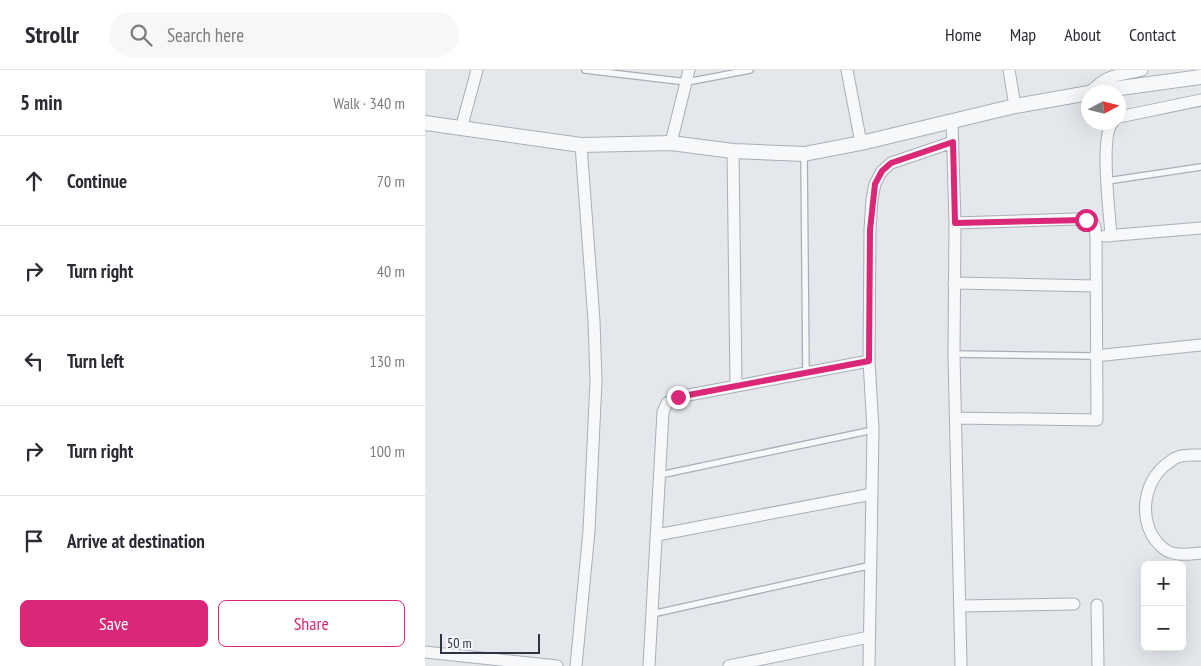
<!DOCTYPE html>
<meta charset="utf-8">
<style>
:root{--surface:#fff;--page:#f7f7f7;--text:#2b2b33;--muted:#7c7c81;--line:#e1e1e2;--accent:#db2777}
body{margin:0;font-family:"PT Sans Narrow",sans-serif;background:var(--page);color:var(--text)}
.controls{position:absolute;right:15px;bottom:15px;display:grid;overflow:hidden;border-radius:8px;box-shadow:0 5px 20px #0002}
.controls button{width:45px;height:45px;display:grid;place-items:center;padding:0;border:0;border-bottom:1px solid var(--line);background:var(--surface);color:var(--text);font:25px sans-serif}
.compass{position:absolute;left:656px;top:15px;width:45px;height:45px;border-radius:50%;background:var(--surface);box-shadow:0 5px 20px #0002;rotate:83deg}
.scale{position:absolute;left:15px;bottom:12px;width:100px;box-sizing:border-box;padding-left:5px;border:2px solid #2c3544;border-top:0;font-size:14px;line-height:18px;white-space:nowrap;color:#2c3544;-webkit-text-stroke:4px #f4f6f9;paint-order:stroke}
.stop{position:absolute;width:15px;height:15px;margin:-11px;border:4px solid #db2777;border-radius:50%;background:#fff}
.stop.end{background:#db2777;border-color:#fff;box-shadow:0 1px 5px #0008}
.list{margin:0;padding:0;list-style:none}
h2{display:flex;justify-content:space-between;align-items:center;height:65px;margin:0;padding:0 20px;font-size:21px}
h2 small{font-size:16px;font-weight:400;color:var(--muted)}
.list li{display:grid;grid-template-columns:32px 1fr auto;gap:15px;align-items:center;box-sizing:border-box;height:90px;padding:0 20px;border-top:1px solid var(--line)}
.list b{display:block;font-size:19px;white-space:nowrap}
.list em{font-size:16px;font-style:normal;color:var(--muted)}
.actions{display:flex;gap:10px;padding:15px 20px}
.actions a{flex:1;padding:11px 0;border:1px solid var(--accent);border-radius:8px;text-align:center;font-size:18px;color:var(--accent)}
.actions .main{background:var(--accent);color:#fff}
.icon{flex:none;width:28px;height:28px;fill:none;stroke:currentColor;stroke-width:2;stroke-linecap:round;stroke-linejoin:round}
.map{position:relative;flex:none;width:776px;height:596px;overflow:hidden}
header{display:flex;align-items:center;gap:30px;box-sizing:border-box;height:70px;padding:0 25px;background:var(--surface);border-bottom:1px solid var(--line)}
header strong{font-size:24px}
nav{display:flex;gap:28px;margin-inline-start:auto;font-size:18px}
.search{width:350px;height:45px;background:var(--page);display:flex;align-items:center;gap:12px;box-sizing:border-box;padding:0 18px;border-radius:28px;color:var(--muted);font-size:19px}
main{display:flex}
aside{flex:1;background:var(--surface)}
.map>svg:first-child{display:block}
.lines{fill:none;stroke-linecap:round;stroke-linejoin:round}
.service-casing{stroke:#a9aeb6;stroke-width:8}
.minor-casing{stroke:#a9aeb6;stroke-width:13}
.tertiary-casing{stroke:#a9aeb6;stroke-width:16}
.service{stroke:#f7f8fa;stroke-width:5.5}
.minor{stroke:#f7f8fa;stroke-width:11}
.tertiary{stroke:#f7f8fa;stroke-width:14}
.route{stroke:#db2777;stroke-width:6}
</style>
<header>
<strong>Strollr</strong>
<div class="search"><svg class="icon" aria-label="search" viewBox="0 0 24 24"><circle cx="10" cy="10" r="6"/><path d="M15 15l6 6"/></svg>Search here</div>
<nav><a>Home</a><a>Map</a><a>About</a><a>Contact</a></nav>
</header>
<main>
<aside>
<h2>5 min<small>Walk · 340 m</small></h2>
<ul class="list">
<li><svg class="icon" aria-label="ahead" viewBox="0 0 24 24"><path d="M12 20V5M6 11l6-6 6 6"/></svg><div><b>Continue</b></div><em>70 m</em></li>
<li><svg class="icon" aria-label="right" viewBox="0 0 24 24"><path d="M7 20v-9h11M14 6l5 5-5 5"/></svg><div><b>Turn right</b></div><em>40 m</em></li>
<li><svg class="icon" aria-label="left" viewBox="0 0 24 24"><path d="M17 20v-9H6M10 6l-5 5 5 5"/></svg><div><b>Turn left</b></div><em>130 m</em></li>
<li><svg class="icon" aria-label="right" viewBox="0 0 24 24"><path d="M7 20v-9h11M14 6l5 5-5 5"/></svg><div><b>Turn right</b></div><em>100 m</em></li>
<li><svg class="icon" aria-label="arrive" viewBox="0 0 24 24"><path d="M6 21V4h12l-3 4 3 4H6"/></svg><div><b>Arrive at destination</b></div></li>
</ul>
<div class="actions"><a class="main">Save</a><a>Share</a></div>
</aside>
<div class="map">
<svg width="776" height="596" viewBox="0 0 776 596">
<rect width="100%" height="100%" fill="#e4e7ec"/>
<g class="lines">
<defs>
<path id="service" d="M160 0 262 12 325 0
M379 84 381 303
M682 111 776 97
M529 284 670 286
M235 405 448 360
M227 544 447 495"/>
<path id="minor" d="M422 0 436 73
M584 0 590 36
M666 22C682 3 695 6 717 0
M694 47 776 30
M527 51 530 153 529 284 536 596
M36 59 52 0
M246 73 264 0
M308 81 311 316
M530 153 651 149 667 151 670 157 671 167 672 350 531 348
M680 166 776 158
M686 166C685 145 674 65 688 52
M529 213 670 216
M670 286 776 275
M776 385C769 385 759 384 753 387 749 388 746 391 743 393 716 412 712 457 738 478 748 487 764 484 776 483
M232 465 447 424
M672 535 673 596
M536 536 649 534
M0 582 132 596
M151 596 164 461 171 311 169 251 156 75
M224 596 238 342 242 333 253 327 444 291
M304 596 444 567
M444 596 448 360 444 291 445 160 447 129 450 114 457 101 466 93 528 72"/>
<path id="tertiary" d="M666 22 776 7
M0 53 156 75 246 73 308 81 379 84 436 73 590 36 664 23"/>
</defs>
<use href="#service" class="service-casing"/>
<use href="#minor" class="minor-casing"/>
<use href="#tertiary" class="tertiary-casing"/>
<use href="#service" class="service"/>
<use href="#minor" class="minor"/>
<use href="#tertiary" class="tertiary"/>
</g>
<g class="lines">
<path class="route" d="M253 327 444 291 445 160 450 114 457 101 466 93 528 72 530 153 661 150"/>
</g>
</svg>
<div class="controls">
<button>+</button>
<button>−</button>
</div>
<svg class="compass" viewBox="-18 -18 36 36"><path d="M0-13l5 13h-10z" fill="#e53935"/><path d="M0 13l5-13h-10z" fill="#7c7c81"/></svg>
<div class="scale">50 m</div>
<div class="stop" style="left:661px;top:150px"></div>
<div class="stop end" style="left:253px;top:327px"></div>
</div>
</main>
